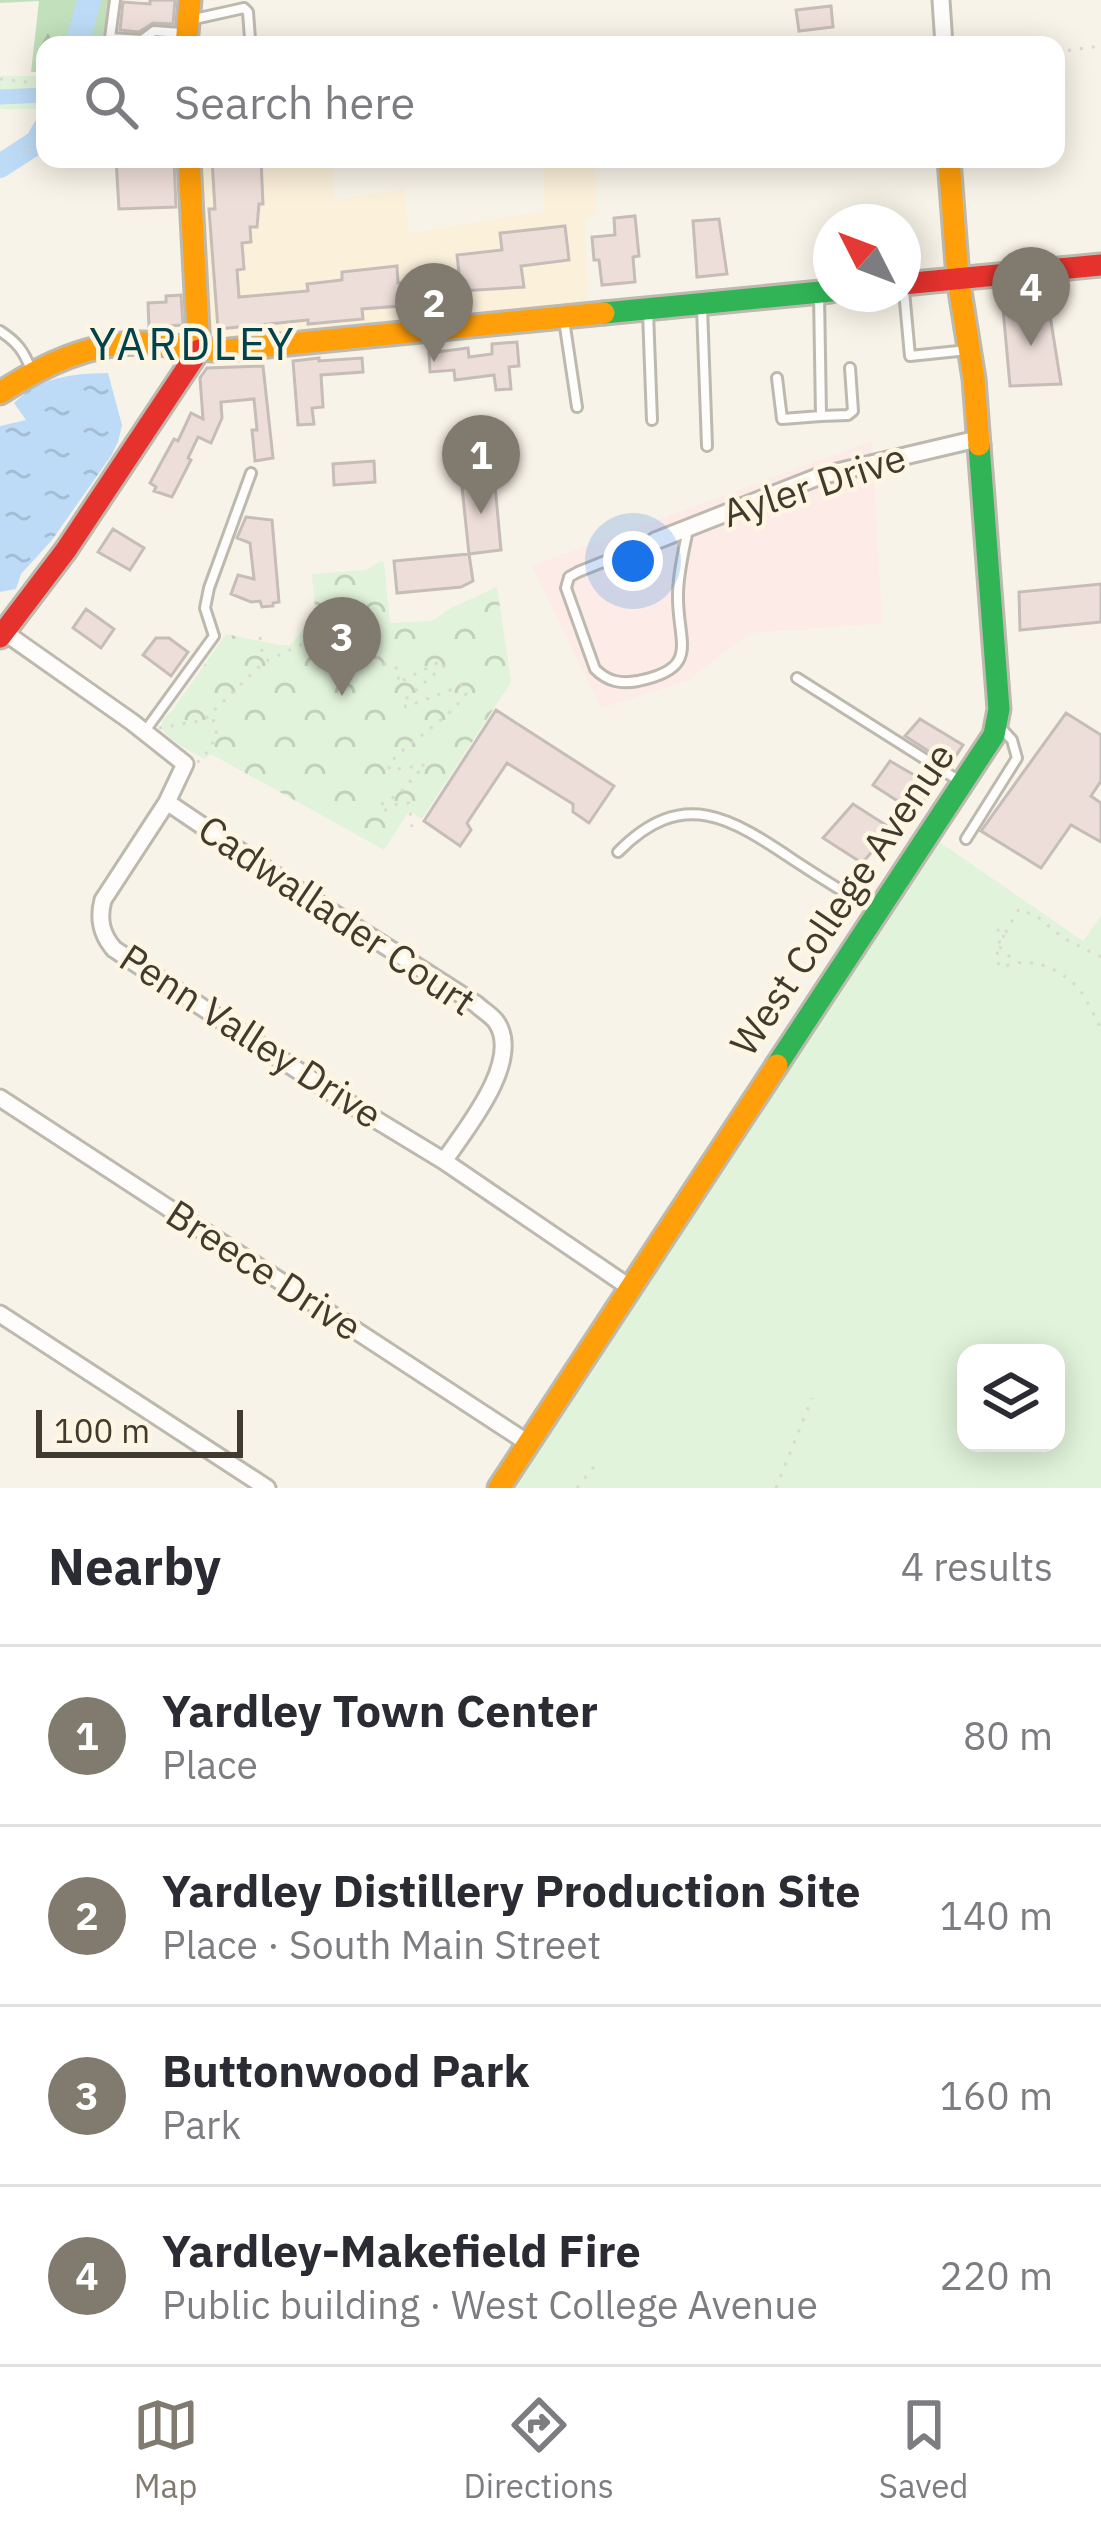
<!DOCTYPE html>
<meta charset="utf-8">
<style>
:root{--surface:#fff;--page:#f7f7f7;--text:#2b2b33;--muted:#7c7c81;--line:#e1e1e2;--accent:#817b6f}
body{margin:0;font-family:"IBM Plex Sans",sans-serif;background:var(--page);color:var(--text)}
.controls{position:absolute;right:36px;bottom:36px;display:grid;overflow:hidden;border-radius:24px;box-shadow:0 6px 30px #0003}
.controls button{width:108px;height:108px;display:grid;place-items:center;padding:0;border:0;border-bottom:3px solid var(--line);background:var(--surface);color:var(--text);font:60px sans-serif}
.compass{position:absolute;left:813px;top:204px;width:108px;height:108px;border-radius:50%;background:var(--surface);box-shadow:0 6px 30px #0003;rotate:312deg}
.scale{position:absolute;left:36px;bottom:30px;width:207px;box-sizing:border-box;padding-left:12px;border:6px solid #413a2e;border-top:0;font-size:33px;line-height:42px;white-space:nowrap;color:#413a2e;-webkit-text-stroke:9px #fef5e2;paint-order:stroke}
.you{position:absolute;left:633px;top:561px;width:42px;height:42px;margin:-30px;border:9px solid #fff;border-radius:50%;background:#1a73e8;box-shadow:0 0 0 18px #1a73e833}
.badge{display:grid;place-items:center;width:78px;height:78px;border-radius:50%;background:var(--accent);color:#fff;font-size:39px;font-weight:700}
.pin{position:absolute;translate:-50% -99px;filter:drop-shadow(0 3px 6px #0008)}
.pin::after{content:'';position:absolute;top:63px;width:42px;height:36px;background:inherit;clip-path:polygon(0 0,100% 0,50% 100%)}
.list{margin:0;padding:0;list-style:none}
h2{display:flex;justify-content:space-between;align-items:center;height:156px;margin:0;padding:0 48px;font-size:51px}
h2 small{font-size:39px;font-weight:400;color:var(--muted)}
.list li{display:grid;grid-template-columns:78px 1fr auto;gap:36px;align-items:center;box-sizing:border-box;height:180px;padding:0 48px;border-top:3px solid var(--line)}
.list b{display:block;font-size:45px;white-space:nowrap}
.list p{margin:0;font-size:39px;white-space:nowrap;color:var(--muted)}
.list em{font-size:39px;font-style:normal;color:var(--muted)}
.icon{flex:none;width:66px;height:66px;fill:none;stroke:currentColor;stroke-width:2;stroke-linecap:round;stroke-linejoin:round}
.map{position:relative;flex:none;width:1101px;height:1488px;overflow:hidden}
.search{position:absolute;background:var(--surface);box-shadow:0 6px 30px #0003;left:36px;right:36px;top:36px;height:132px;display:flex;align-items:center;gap:30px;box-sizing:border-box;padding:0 42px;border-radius:24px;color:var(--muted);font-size:45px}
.sheet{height:876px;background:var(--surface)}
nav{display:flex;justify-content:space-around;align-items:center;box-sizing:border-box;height:168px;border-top:3px solid var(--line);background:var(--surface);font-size:33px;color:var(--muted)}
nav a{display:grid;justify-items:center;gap:6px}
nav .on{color:var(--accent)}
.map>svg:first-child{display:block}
.built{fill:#fbf0da}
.industrial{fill:#fcebe7}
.green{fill:#e1f3da;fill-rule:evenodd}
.forest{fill:url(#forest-firs)}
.park{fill:url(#park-crowns)}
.water{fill:url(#water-ripples)}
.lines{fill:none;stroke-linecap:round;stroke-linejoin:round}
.canal{stroke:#bddbf7;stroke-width:15}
.river{stroke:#bddbf7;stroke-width:24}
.building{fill:#eeded9;stroke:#c6bdb8;stroke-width:3}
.lane-casing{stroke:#beb9af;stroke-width:14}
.street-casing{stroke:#beb9af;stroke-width:21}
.fast-casing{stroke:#beb9af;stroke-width:27}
.slow-casing{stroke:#beb9af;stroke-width:27}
.jam-casing{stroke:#beb9af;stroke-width:27}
.path{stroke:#dbd9d5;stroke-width:3;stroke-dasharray:3 9;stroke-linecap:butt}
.lane{stroke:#fefdfc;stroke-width:8}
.street{stroke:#fefdfc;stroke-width:15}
.fast{stroke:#30b455;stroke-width:21}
.slow{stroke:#ff9f0a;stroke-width:21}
.jam{stroke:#e5322d;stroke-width:21}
.labels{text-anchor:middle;stroke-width:9;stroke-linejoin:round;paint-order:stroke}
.street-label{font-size:39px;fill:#413a2e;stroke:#fef5e2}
.quarter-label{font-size:45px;letter-spacing:3px;fill:#01434c;stroke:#fef5e2}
</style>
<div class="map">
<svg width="1101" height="1488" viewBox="0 0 1101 1488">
<defs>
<pattern id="forest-firs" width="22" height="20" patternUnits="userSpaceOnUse" patternTransform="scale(3)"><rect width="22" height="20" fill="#c2e0bc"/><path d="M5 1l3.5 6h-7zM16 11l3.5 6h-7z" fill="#a8c1a2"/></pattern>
<pattern id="park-crowns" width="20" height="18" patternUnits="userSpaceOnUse" patternTransform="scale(3)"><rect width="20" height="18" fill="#e1f3da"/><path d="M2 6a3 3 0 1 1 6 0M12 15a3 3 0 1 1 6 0" fill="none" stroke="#c2d1bb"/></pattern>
<pattern id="water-ripples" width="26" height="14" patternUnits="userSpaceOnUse" patternTransform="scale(3)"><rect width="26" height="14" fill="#bddbf7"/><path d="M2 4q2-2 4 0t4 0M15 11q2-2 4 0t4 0" fill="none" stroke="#a4bdd4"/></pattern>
</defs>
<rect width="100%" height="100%" fill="#f8f3e8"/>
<path class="built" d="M201 159H332L334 200 404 189 409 233 544 211V159H594L597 214 585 219 588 305 216 339 209 333Z"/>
<path class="industrial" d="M872 441 882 623 750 633 687 681 601 708 532 566Z"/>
<path class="green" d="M938 841 1083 941 1101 916V1488H514ZM966 1353H1056V1443H966Z"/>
<path class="forest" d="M0 0H111L102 45H45V72H31L39 1 0 3Z"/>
<path class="park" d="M0 76H45V109H0Z
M381 561 384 563 390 623 432 621 451 608 497 587 511 682 422 819 409 811 384 850 211 754 205 759C190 751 170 742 161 727L163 719 172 711 226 634 279 645H290L304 629 312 634 317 630 312 574 366 570Z"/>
<path class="water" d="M108 373 122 425 118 442 111 456 52 540 21 574 16 589 0 592V426L26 420 14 403C42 376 71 374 108 373Z"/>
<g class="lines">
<path class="canal" d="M0 97 45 95"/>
<path class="river" d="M77 45 89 0
M0 166 37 142 45 128"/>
</g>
<path class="building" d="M150 0H175L173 24 153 23 139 32 120 30 123 2 150 4Z
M831 6 833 27 799 31 796 10Z
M116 159H174L176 207 119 209Z
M212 159 261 160 263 204H259L257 227H250L251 242 242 243 244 269 237 270 239 297 308 291 307 284 342 280V272L397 266 398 283 424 280V284L432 283 433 292 438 291 439 303 362 309 363 319 308 324V320L218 329 209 209H215Z
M635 216 639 256 633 257 635 282 602 285 599 260H594L592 237 615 235 614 218Z
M719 219 727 274 697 277 693 221Z
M565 226 569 260 521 266 524 287 461 291 457 255 502 250 500 233Z
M181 295 183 325 149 327 148 303 166 302V296Z
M1048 303 1061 384 1010 386 1003 309Z
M517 342 519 366 509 367 511 389 496 390 494 375 455 380 454 370 430 372 429 353 468 348 469 357 492 354V344Z
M319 358V361L362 358 363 372 321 375 323 407 312 408 314 424 298 425 293 361Z
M263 366 273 458 255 461 252 430H257L254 399 221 402 222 418 211 443 198 437 188 458 191 460 172 497 154 491 156 487 150 483 174 439 178 441 191 413 203 419 200 378 207 368Z
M374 461 375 482 334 485 333 464Z
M494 475 501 550 469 554 461 478Z
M246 517 272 520 279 602 273 603V606L262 607 260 601 251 602 231 594 238 575 254 579 250 543 237 538Z
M113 529 144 548 130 570 98 552Z
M469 554 473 581 461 587 397 593 394 561Z
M1101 584V622L1020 630 1019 592Z
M86 609 114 629 101 648 73 628Z
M156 638H169L188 652 171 676 143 655Z
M496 710 614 786 589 823 573 812V804L507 763 467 823 471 830 460 846 424 821Z
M1066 713 1101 735V781L1091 796 1101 803V842L1071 825 1041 868 981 831Z
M920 719 963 745 950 765 905 736Z
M890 761 933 786 916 813 873 785Z
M853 804 892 829 862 863 823 838Z"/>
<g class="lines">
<defs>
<path id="lane" d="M115 0 110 38 142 40 154 31 181 33
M190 20 244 8 248 12 250 39
M904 291 910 356 968 350
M702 307 707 446
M648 312 652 420
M564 320 577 407
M0 331C17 342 24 351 31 370
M777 378 782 419 821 416 819 294
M821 416 848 415 853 411 850 368
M655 541 578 572 569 577 566 588 595 669C608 682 621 684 638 681 702 668 677 642 678 595 678 573 684 550 688 529
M797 678 958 780
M145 731 214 636 205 608 209 588 251 473
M966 839 1017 758 1012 740 1002 729
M618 852C683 786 731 818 795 861 821 878 848 895 876 911"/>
<path id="street" d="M941 0 944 45
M655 541 820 476 977 439
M4 632 132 722 185 764 167 802 103 900C98 919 101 934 114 949L332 1093 444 1161 629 1287
M167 802 302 893 476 1004C482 1010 493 1016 497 1023 522 1062 465 1130 444 1161
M0 1098 528 1443
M0 1314 267 1488"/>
<path id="fast" d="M604 313 831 291
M777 1065 994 735 999 709 979 445"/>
<path id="slow" d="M186 45 190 0
M189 159 199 350
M949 159 958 278 974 379 979 445
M0 393C43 365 90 342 143 343 172 344 200 352 229 350L604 313
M499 1488 777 1065"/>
<path id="jam" d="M903 284 1101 265
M0 637 66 550 199 350"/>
</defs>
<use href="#lane" class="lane-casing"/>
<use href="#street" class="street-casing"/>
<use href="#fast" class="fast-casing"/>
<use href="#slow" class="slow-casing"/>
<use href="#jam" class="jam-casing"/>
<path class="path" d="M1056 52 1101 46
M0 79 45 84
M26 149 35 151 45 147
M260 637 263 659
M159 728 204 720 264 662 303 644 323 629 376 644 378 662 399 669 398 683 439 662 445 665 402 702 406 707 463 685 466 694C445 723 412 738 388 765L390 770 425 765 398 795 380 805 384 811 397 804 409 803 412 827
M197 762 202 760 217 736 212 714
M1004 935 1000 947 1014 961
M1101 957 1063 938 1038 917 1019 909 1004 935 998 930 1000 947 995 959 1002 968C1028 953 1065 970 1082 993 1089 1004 1095 1017 1101 1029
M577 1488 597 1463
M776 1488 812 1398"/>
<use href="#lane" class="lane"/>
<use href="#street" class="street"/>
<use href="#fast" class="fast"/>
<use href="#slow" class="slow"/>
<use href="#jam" class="jam"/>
</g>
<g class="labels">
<g class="street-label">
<text transform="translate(814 485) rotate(-18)" y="14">Ayler Drive</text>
<text transform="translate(842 899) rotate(-56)" y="14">West College Avenue</text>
<text transform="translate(337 915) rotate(34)" y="14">Cadwallader Court</text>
<text transform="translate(251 1036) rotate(33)" y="14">Penn Valley Drive</text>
<text transform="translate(264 1270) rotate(33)" y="14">Breece Drive</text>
</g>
<g class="quarter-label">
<text x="193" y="360">YARDLEY</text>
</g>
</g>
</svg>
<div class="controls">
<button><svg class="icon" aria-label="layers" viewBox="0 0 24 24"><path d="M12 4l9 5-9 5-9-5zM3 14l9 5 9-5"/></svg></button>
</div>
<svg class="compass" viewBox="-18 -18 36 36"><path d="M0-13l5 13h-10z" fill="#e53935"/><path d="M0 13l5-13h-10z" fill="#7c7c81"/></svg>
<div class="scale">100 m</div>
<div class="you"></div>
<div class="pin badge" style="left:481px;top:514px">1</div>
<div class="pin badge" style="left:434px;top:362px">2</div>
<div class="pin badge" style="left:342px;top:696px">3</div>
<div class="pin badge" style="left:1031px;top:346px">4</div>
<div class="search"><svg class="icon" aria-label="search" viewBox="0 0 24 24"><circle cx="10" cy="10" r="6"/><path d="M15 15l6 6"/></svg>Search here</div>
</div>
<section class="sheet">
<h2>Nearby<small>4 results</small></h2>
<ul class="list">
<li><span class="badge">1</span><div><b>Yardley Town Center</b><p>Place</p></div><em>80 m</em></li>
<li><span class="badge">2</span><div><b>Yardley Distillery Production Site</b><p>Place · South Main Street</p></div><em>140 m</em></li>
<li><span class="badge">3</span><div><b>Buttonwood Park</b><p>Park</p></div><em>160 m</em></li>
<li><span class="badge">4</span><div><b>Yardley-Makefield Fire</b><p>Public building · West College Avenue</p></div><em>220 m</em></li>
</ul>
</section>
<nav>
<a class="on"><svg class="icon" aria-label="map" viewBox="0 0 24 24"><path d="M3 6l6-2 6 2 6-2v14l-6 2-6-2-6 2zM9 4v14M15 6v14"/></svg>Map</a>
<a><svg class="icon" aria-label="directions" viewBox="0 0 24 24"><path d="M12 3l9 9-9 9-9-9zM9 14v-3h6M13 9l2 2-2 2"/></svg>Directions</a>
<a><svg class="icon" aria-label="saved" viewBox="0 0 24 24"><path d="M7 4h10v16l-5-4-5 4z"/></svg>Saved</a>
</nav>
